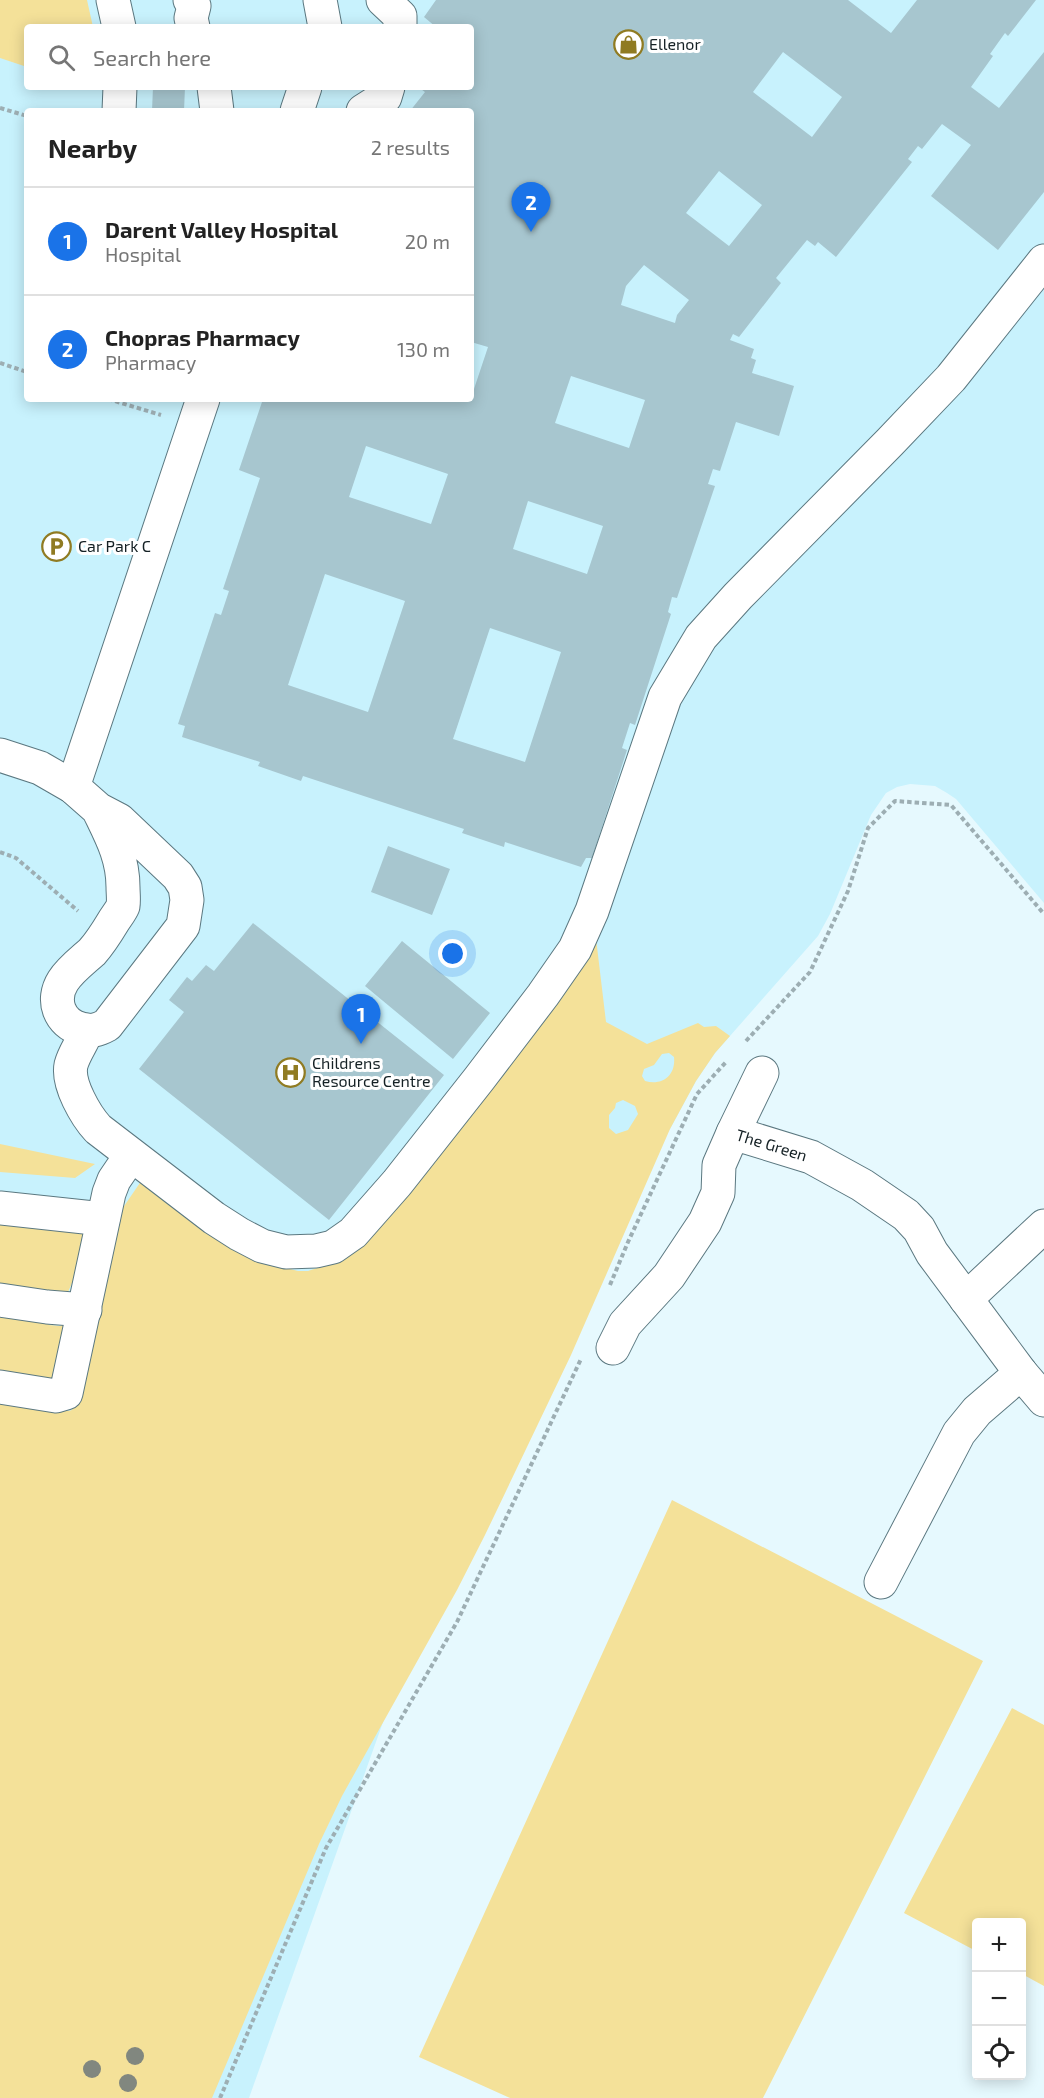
<!DOCTYPE html>
<meta charset="utf-8">
<style>
:root{--surface:#fff;--page:#f6f6f6;--text:#222;--muted:#767676;--line:#e0e0e0;--accent:#1a73e8}
body{margin:0;font-family:"Exo 2",sans-serif;background:var(--page);color:var(--text)}
.controls{position:absolute;right:18px;bottom:18px;display:grid;overflow:hidden;border-radius:6px;box-shadow:0 3px 15px #0003}
.controls button{width:54px;height:54px;display:grid;place-items:center;padding:0;border:0;border-bottom:2px solid var(--line);background:var(--surface);color:var(--text);font:30px sans-serif}
.you{position:absolute;left:453px;top:954px;width:21px;height:21px;margin:-15px;border:4px solid #fff;border-radius:50%;background:#1a73e8;box-shadow:0 0 0 9px #1a73e833}
.badge{display:grid;place-items:center;width:39px;height:39px;border-radius:50%;background:var(--accent);color:#fff;font-size:20px;font-weight:700}
.pin{position:absolute;translate:-50% -50px;filter:drop-shadow(0 2px 3px #0008)}
.pin::after{content:'';position:absolute;top:32px;width:21px;height:18px;background:inherit;clip-path:polygon(0 0,100% 0,50% 100%)}
.list{margin:0;padding:0;list-style:none}
h2{display:flex;justify-content:space-between;align-items:center;height:78px;margin:0;padding:0 24px;font-size:26px}
h2 small{font-size:20px;font-weight:400;color:var(--muted)}
.list li{display:grid;grid-template-columns:39px 1fr auto;gap:18px;align-items:center;box-sizing:border-box;height:108px;padding:0 24px;border-top:2px solid var(--line)}
.list b{display:block;font-size:22px;white-space:nowrap}
.list p{margin:0;font-size:20px;white-space:nowrap;color:var(--muted)}
.list em{font-size:20px;font-style:normal;color:var(--muted)}
.icon{flex:none;width:33px;height:33px;fill:none;stroke:currentColor;stroke-width:2;stroke-linecap:round;stroke-linejoin:round}
.map{position:relative;flex:none;width:1044px;height:2098px;overflow:hidden}
.search{position:absolute;background:var(--surface);box-shadow:0 3px 15px #0003;left:24px;top:24px;width:450px;height:66px;display:flex;align-items:center;gap:15px;box-sizing:border-box;padding:0 21px;border-radius:6px;color:var(--muted);font-size:22px}
.panel{position:absolute;background:var(--surface);box-shadow:0 3px 15px #0003;left:24px;top:108px;width:450px;height:294px;border-radius:6px}
.map>svg:first-child{display:block}
.built{fill:#c8f2fd;fill-rule:evenodd}
.green{fill:#f4e199;fill-rule:evenodd}
.building{fill:#a7c6cf;fill-rule:evenodd}
.lines{fill:none;stroke-linecap:round;stroke-linejoin:round}
.minor-casing{stroke:#5b7880;stroke-width:35}
.path{stroke:#9daeb3;stroke-width:4;stroke-dasharray:4.5 3;stroke-linecap:butt}
.minor{stroke:#fff;stroke-width:33}
.tree{fill:#81877f}
.labels{text-anchor:middle;stroke-width:6;stroke-linejoin:round;paint-order:stroke}
.poi-label{font-size:16px;fill:#152125;stroke:#fff;text-anchor:start}
.street-label{font-size:16px;fill:#152125;stroke:#fff}
</style>
<div class="map">
<svg width="1044" height="2098" viewBox="0 0 1044 2098">
<rect width="100%" height="100%" fill="#e6f9fe"/>
<path class="built" d="M0 0H1044V903L956 799 947 793 935 786 910 784 897 787 886 793 871 815 830 914 818 936 715 1053 696 1081 670 1129 520 1338 249 2098H0ZM27 27H471V87H27ZM27 111H471V399H27Z"/>
<path class="green" d="M0 0H87L93 27H27V67L0 58Z
M595 930 606 1022 647 1044 698 1023 704 1027 716 1026 730 1036 715 1053 696 1081 670 1129 571 1355 485 1535 457 1590 342 1796 319 1844 212 2098H0V1397L62 1408 68 1411 72 1410 120 1212 144 1177 266 1263 298 1271H308L341 1260ZM669 1053 674 1057C676 1076 662 1086 645 1081L642 1076 644 1069 654 1065 662 1054ZM623 1100 635 1106 638 1114 628 1130 616 1134 609 1128V1115L615 1108 616 1103Z
M0 1144 95 1164 75 1178 0 1172Z
M0 1219 85 1233 80 1265 68 1292 0 1289Z
M0 1310 50 1318 49 1325 61 1326 63 1320 71 1321 56 1380 0 1378Z
M672 1500 983 1661 763 2098H510L419 2057Z
M1012 1708 1044 1725V1986L1022 1974V1922H976V1951L904 1913Z"/>
<path class="building" d="M436 0H848L891 33 917 0H1036L1008 36 1005 33 990 54 993 56 971 87 999 108 1044 52V192L998 250 931 196 971 145 942 124 922 149 918 146 908 159 912 162 836 257 818 242 815 246 807 240 776 278 781 283 739 337 733 334 730 340 754 349 751 358 756 360 752 373 794 386 779 436 736 422 720 471 713 469 708 484 715 486 677 598 672 597 668 612 671 614 635 725 630 723 622 748 627 750 592 858H586L581 867 505 842 504 847 462 833 464 829 303 776 301 781 258 766 260 762 182 737 185 726 178 724 215 613 221 615 229 591 223 589 260 478 239 470 263 399H471V395H472L488 347 471 342V111H410L425 92 418 87H471V27H436L424 17ZM783 52 842 97 812 137 753 92ZM719 171 762 205 729 246 686 213ZM644 265 689 300 677 315 675 323 621 305 626 286ZM571 376 645 400 629 448 555 423ZM366 446 448 474 431 524 349 497ZM528 501 603 526 587 574 513 549ZM325 574 405 601 368 712 288 685ZM490 628 561 652 525 762 453 739Z
M153 87H185L184 111H152Z
M388 846 450 869 432 915 371 892Z
M253 923 444 1075 329 1220 139 1069 184 1012 169 1000 187 977 192 981 206 965 214 971Z
M402 941 490 1013 453 1059 365 986Z"/>
<g class="lines">
<defs>
<g id="minor">
<path d="M113 0 119 27"/>
<path d="M190 0 194 6 191 18 193 27"/>
<path d="M320 0 325 27"/>
<path d="M383 0 400 16V27"/>
<path d="M214 87 217 111"/>
<path d="M119 111 120 87"/>
<path d="M297 111 305 87"/>
<path d="M363 111 385 97 388 87"/>
<path d="M0 755 40 768 73 787 98 809 119 820 178 876 185 887 187 900 183 926 107 1025C98 1030 91 1032 81 1029 59 1023 51 1000 63 981 70 970 82 961 92 952 100 943 107 932 113 922 116 917 121 911 123 906 124 900 123 893 123 887 123 857 111 836 98 809"/>
<path d="M73 787 203 399"/>
<path d="M87 1030C83 1042 74 1053 71 1065 67 1084 86 1116 98 1129L214 1218 239 1234 262 1246 286 1252 316 1251 333 1247 353 1233 397 1183 479 1079 543 995 575 949 592 911 665 697 701 637 738 596 890 442 951 378 1044 261"/>
<path d="M733 1133 762 1073"/>
<path d="M0 1208 103 1219"/>
<path d="M966 1299 1044 1226"/>
<path d="M0 1300 47 1307 85 1310"/>
<path id="s1" d="M613 1348 625 1324 669 1276 705 1222 718 1193 719 1165 733 1133 811 1157 862 1185 906 1215 919 1229 932 1253 1021 1373 1044 1400"/>
<path d="M0 1387 56 1396 66 1393 109 1193 114 1180 131 1155"/>
<path d="M881 1582 959 1433 977 1411 1021 1373"/>
</g>
</defs>
<use href="#minor" class="minor-casing"/>
<path class="path" d="M0 108 27 116
M0 363 27 372
M108 399 161 415
M0 852 16 858 78 911
M746 1041 810 972 848 891 868 828 895 801 951 805 1044 914
M610 1285 628 1242 697 1094 726 1062
M220 2098 326 1848 457 1622 581 1359"/>
<use href="#minor" class="minor"/>
</g>
<g class="tree">
<circle cx="135" cy="2056" r="9"/>
<circle cx="92" cy="2069" r="9"/>
<circle cx="128" cy="2083" r="9"/>
</g>
<defs>
<symbol id="shop-ring" viewBox="-11 -11 22 22"><circle r="9.5" fill="#fff" stroke="#907b22" stroke-width="1.5"/><path d="M-5-2.5h2.3a2.7 3.5 0 0 1 5.4 0H5L5.5 6h-11ZM-1.5-2.5h3a1.5 2.3 0 0 0-3 0Z" fill="#907b22"/></symbol>
<symbol id="parking-ring" viewBox="-11 -11 22 22"><circle r="9.5" fill="#fff" stroke="#907b22" stroke-width="1.5"/><path d="M-3.5-5.5H1a3.5 3.5 0 0 1 0 7H-1V5.5H-3.5ZM-1-3.4V-.6H.8a1.4 1.4 0 0 0 0-2.8Z" fill="#907b22"/></symbol>
<symbol id="hospital-ring" viewBox="-11 -11 22 22"><circle r="9.5" fill="#fff" stroke="#907b22" stroke-width="1.5"/><path d="M-5-5h3v3.5h4V-5h3V5h-3V1.5h-4V5h-3Z" fill="#907b22"/></symbol>
</defs>
<g fill-rule="evenodd">
<use href="#shop-ring" x="612" y="28" width="33" height="33"/>
<use href="#parking-ring" x="40" y="530" width="33" height="33"/>
<use href="#hospital-ring" x="274" y="1056" width="33" height="33"/>
</g>
<g class="labels">
<g class="poi-label">
<text x="649" y="50">Ellenor</text>
<text x="78" y="552">Car Park C</text>
<text x="312" y="1069">Childrens<tspan x="312" dy="18">Resource Centre</tspan></text>
</g>
<g class="street-label">
<text dy="6" stroke="none"><textPath href="#s1" startOffset="292">The Green</textPath></text>
</g>
</g>
</svg>
<div class="controls">
<button>+</button>
<button>−</button>
<button><svg class="icon" aria-label="locate" viewBox="0 0 24 24"><circle cx="12" cy="12" r="6"/><path d="M12 2v4M12 18v4M2 12h4M18 12h4"/></svg></button>
</div>
<div class="you"></div>
<div class="pin badge" style="left:361px;top:1044px">1</div>
<div class="pin badge" style="left:531px;top:232px">2</div>
<div class="search"><svg class="icon" aria-label="search" viewBox="0 0 24 24"><circle cx="10" cy="10" r="6"/><path d="M15 15l6 6"/></svg>Search here</div>
<section class="panel">
<h2>Nearby<small>2 results</small></h2>
<ul class="list">
<li><span class="badge">1</span><div><b>Darent Valley Hospital</b><p>Hospital</p></div><em>20 m</em></li>
<li><span class="badge">2</span><div><b>Chopras Pharmacy</b><p>Pharmacy</p></div><em>130 m</em></li>
</ul>
</section>
</div>
